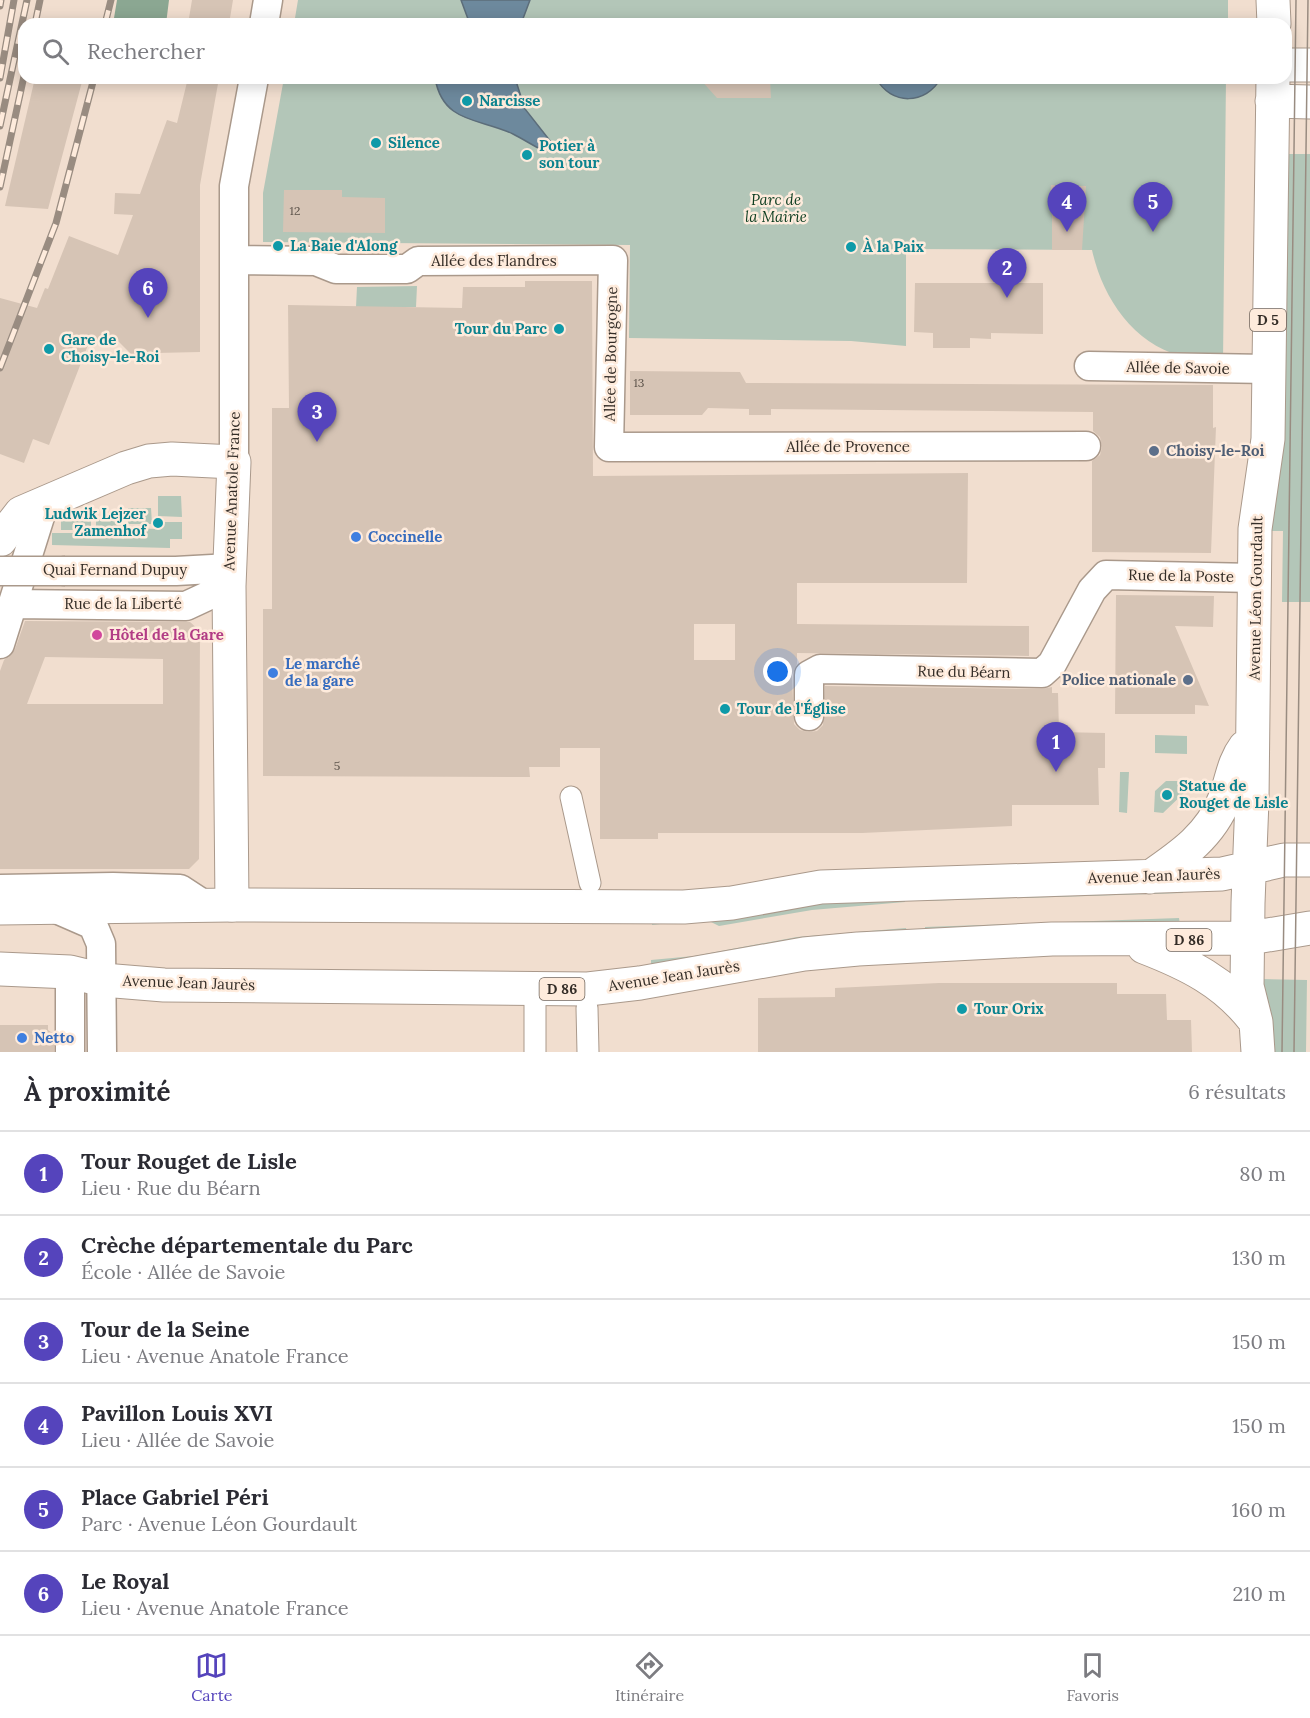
<!DOCTYPE html>
<html lang="fr">
<meta charset="utf-8">
<style>
:root{--surface:#fff;--page:#f7f7f7;--text:#2b2b33;--muted:#7c7c81;--line:#e1e1e2;--accent:#5544bc}
body{margin:0;font-family:Lora,serif;background:var(--page);color:var(--text)}
.you{position:absolute;left:778px;top:672px;width:21px;height:21px;margin:-15px;border:4px solid #fff;border-radius:50%;background:#1a73e8;box-shadow:0 0 0 9px #1a73e833}
.badge{display:grid;place-items:center;width:39px;height:39px;border-radius:50%;background:var(--accent);color:#fff;font-size:20px;font-weight:700}
.pin{position:absolute;translate:-50% -50px;filter:drop-shadow(0 2px 3px #0008)}
.pin::after{content:'';position:absolute;top:32px;width:21px;height:18px;background:inherit;clip-path:polygon(0 0,100% 0,50% 100%)}
.list{margin:0;padding:0;list-style:none}
h2{display:flex;justify-content:space-between;align-items:center;height:78px;margin:0;padding:0 24px;font-size:26px}
h2 small{font-size:20px;font-weight:400;color:var(--muted)}
.list li{display:grid;grid-template-columns:39px 1fr auto;gap:18px;align-items:center;box-sizing:border-box;height:84px;padding:0 24px;border-top:2px solid var(--line)}
.list b{display:block;font-size:22px;white-space:nowrap}
.list p{margin:0;font-size:20px;white-space:nowrap;color:var(--muted)}
.list em{font-size:20px;font-style:normal;color:var(--muted)}
.icon{flex:none;width:33px;height:33px;fill:none;stroke:currentColor;stroke-width:2;stroke-linecap:round;stroke-linejoin:round}
.map{position:relative;flex:none;width:1310px;height:1052px;overflow:hidden}
.search{position:absolute;background:var(--surface);box-shadow:0 3px 15px #0003;left:18px;right:18px;top:18px;height:66px;display:flex;align-items:center;gap:15px;box-sizing:border-box;padding:0 21px;border-radius:18px;color:var(--muted);font-size:22px}
.sheet{height:582px;background:var(--surface)}
nav{display:flex;justify-content:space-around;align-items:center;box-sizing:border-box;height:84px;border-top:2px solid var(--line);background:var(--surface);font-size:16px;color:var(--muted)}
nav a{display:grid;justify-items:center;gap:3px}
nav .on{color:var(--accent)}
.map>svg:first-child{display:block}
.green{fill:#b3c6b8}
.forest{fill:#8ba792}
.water{fill:#6d899d;stroke:#5c6d7a;stroke-width:1.5}
.building{fill:#d6c4b5;fill-rule:evenodd}
.lines{fill:none;stroke-linecap:round;stroke-linejoin:round}
.pedestrian-casing{stroke:#aa998b;stroke-width:23}
.minor-casing{stroke:#aa998b;stroke-width:31}
.secondary-casing{stroke:#aa998b;stroke-width:35}
.primary-casing{stroke:#aa998b;stroke-width:35}
.pedestrian{stroke:#fff;stroke-width:21}
.minor{stroke:#fff;stroke-width:28}
.secondary{stroke:#fff;stroke-width:33}
.primary{stroke:#fff;stroke-width:33}
.tram{stroke:#998c81;stroke-width:1.5}
.rail-casing{stroke:#998c81;stroke-width:7}
.rail{stroke:#feebdc;stroke-width:4.5;stroke-dasharray:14;stroke-linecap:butt}
.minor-bridge-casing{stroke:#aa998b;stroke-width:31;stroke-linecap:butt}
.minor-bridge{stroke:#fff;stroke-width:28}
.culture-dot{fill:#0f9aa8;stroke:#feebdc;stroke-width:2}
.service-dot{fill:#5c6f8a;stroke:#feebdc;stroke-width:2}
.shop-dot{fill:#3f7fe0;stroke:#feebdc;stroke-width:2}
.hotel-dot{fill:#d1479c;stroke:#feebdc;stroke-width:2}
.labels{text-anchor:middle;stroke-width:5;stroke-linejoin:round;paint-order:stroke}
.number-label{font-size:12px;fill:#5c534a}
.shield{fill:#feebdc;stroke:#71665d;stroke-width:1.5}
.shield-label{font-size:14px;font-weight:bold;fill:#342d27}
.culture-label{font-size:15px;font-weight:bold;fill:#0d838f;stroke:#feebdc;text-anchor:start}
.park-label{font-size:15px;font-style:italic;fill:#0b3c1f;stroke:#feebdc}
.street-label{font-size:15px;fill:#342d27;stroke:#feebdc}
.service-label{font-size:15px;font-weight:bold;fill:#4e5e75;stroke:#feebdc;text-anchor:start}
.shop-label{font-size:15px;font-weight:bold;fill:#366cbe;stroke:#feebdc;text-anchor:start}
.hotel-label{font-size:15px;font-weight:bold;fill:#b23c85;stroke:#feebdc;text-anchor:start}
</style>
<div class="map">
<svg width="1310" height="1052" viewBox="0 0 1310 1052">
<rect width="100%" height="100%" fill="#f1decf"/>
<path class="green" d="M298 0H1228V24H294Z
M284 78H1226L1223 362C1209 360 1195 359 1181 356 1132 343 1102 296 1092 250L906 249V346L851 341 629 338 630 245 263 242V193Z
M1281 154H1310V602H1282L1283 531H1267Z
M417 286 416 307H356L357 287Z
M158 496H181L182 517 158 516Z
M128 508H151L152 524H128Z
M91 519V530H61V520Z
M96 519 122 520 123 528 158 529V522H182V539H170V548L52 545V533H96Z
M1155 735 1187 736V754L1155 753Z
M1120 772H1129L1127 813 1119 812Z
M1166 781H1187V790L1163 813 1154 812 1155 791Z
M1182 887 1183 893 924 901 925 895Z
M905 895V902L812 910 719 926 705 919 652 925V918Z
M1179 918 1180 925 925 933V927Z
M906 928 907 934 651 970V960L694 956 797 937Z
M1261 979 1307 980 1306 1052H1270Z"/>
<path class="forest" d="M117 0H169L166 24H113Z"/>
<path class="water" d="M461 0H530L521 24H466L468 19Z
M435 78H515L525 109 551 142V148L542 150C532 145 523 139 513 134 480 118 443 124 435 78Z
M876 78H941C926 105 891 106 876 78Z"/>
<path class="building" d="M192 0H233L229 24H188Z
M35 78H83L48 209 5 206Z
M188 78H219L200 185V352L156 353 142 365 117 340H90L49 445 33 439 24 463 0 454V298L37 308 45 288 48 289 69 236 118 255 133 215 114 214 115 193 140 194 167 120 177 123Z
M699 78H770L771 98H717Z
M1051 185 1086 186 1082 250H1052V214L1049 208Z
M284 190H342V197L385 198V233L283 232Z
M525 281H592L593 476 968 473 967 583H797V624L1029 626V656L797 653V664L792 675 794 724 800 730 808 732 817 731 823 725 825 686 1042 689 1052 687V693H1058L1059 732 1105 733V768H1098L1099 805H1012V826L862 833H658V839H600V748H560V767H529L530 777 263 776V609H272V408H289L288 305 462 308 463 287H525ZM694 624H735V660H694Z
M915 283H1043V334L991 333V339L970 338V348H933V333L914 332Z
M630 371 740 372 746 383 1213 385V428L1216 427 1211 553 1092 552V461L1100 455 1102 447 1100 437 1093 431V412L771 409V415H749V409L708 408 702 415H630Z
M1116 595 1214 596 1213 627 1175 626 1209 706 1195 705V714H1115Z
M25 621 190 622 200 631 199 859 189 869H0V671L4 660 15 649ZM45 657 163 659V704H27Z
M939 983H1117V994H1166L1167 1020H1191L1192 1052H758V998L835 997V988Z
M0 1025H48V1030L54 1034V1052H0Z"/>
<g class="lines">
<defs>
<path id="pedestrian" d="M571 797 590 883
M587 1008 588 1052
M535 1052V990"/>
<path id="minor" d="M264 24 268 0
M234 260 316 261 336 269H407L418 261 613 260 609 447 1086 446
M1089 366 1268 369
M234 462V186L254 78
M65 571H176L230 568
M13 604 186 606 229 586
M0 644 45 501
M809 716V675L820 669 1042 673 1052 664 1092 590 1106 575 1255 578
M0 889 113 887 180 889 206 906
M54 908 93 925 101 944 102 1052
M70 972V1052"/>
<path id="secondary" d="M0 540 21 513 126 468 149 461 172 459 234 462 229 586 232 905"/>
<path id="primary" d="M1273 0 1274 24
M1286 65H1310
M1272 101 1310 102
M1150 877C1182 855 1211 835 1225 798 1232 780 1233 763 1245 747
M0 908 232 905 684 907 732 903 821 887 1222 874 1284 860H1310
M1144 947C1188 964 1225 982 1254 1020
M0 969 70 972 103 980 164 985 588 989 640 983 804 954 858 949 1052 939 1250 938 1310 928
M1258 1052 1256 1022 1247 986 1248 903 1252 800 1255 529 1268 439 1273 78"/>
</defs>
<use href="#pedestrian" class="pedestrian-casing"/>
<use href="#minor" class="minor-casing"/>
<use href="#secondary" class="secondary-casing"/>
<use href="#primary" class="primary-casing"/>
<use href="#pedestrian" class="pedestrian"/>
<use href="#minor" class="minor"/>
<use href="#secondary" class="secondary"/>
<use href="#primary" class="primary"/>
<path class="tram" d="M1282 1052 1296 0
M1294 1052 1308 0"/>
<defs>
<path id="rail" d="M0 6 1 0
M35 24 40 0
M105 24 111 0
M0 78 14 0
M0 126 27 0
M0 187 24 76
M0 368 56 223 94 78"/>
</defs>
<use href="#rail" class="rail-casing"/>
<use href="#rail" class="rail"/>
<defs>
<path id="minor-bridge" d="M0 571H65"/>
</defs>
<use href="#minor-bridge" class="minor-bridge-casing"/>
<use href="#minor-bridge" class="minor-bridge"/>
</g>
<g class="culture-dot">
<circle cx="467" cy="101" r="6"/>
<circle cx="376" cy="143" r="6"/>
<circle cx="527" cy="155" r="6"/>
<circle cx="278" cy="246" r="6"/>
<circle cx="851" cy="247" r="6"/>
<circle cx="559" cy="329" r="6"/>
<circle cx="49" cy="349" r="6"/>
<circle cx="158" cy="523" r="6"/>
<circle cx="725" cy="709" r="6"/>
<circle cx="1167" cy="795" r="6"/>
<circle cx="962" cy="1009" r="6"/>
</g>
<g class="service-dot">
<circle cx="1154" cy="451" r="6"/>
<circle cx="1188" cy="680" r="6"/>
</g>
<g class="shop-dot">
<circle cx="356" cy="537" r="6"/>
<circle cx="273" cy="673" r="6"/>
<circle cx="22" cy="1038" r="6"/>
</g>
<circle class="hotel-dot" cx="97" cy="635" r="6"/>
<g class="labels">
<g class="number-label">
<text x="295" y="215">12</text>
<text x="639" y="387">13</text>
<text x="337" y="770">5</text>
</g>
<g class="shield">
<rect x="1250" y="309" width="36" height="22" rx="4.5"/>
<rect x="1166.5" y="929" width="45" height="22" rx="4.5"/>
<rect x="539.5" y="978" width="45" height="22" rx="4.5"/>
</g>
<g class="shield-label">
<text x="1268" y="325">D 5</text>
<text x="1189" y="945">D 86</text>
<text x="562" y="994">D 86</text>
</g>
<g class="culture-label">
<text x="479" y="106">Narcisse</text>
<text x="388" y="148">Silence</text>
<text x="539" y="151">Potier à<tspan x="539" dy="17">son tour</tspan></text>
<text x="290" y="251">La Baie d'Along</text>
<text x="863" y="252">À la Paix</text>
<text x="547" y="334" text-anchor="end">Tour du Parc</text>
<text x="61" y="345">Gare de<tspan x="61" dy="17">Choisy-le-Roi</tspan></text>
<text x="146" y="519" text-anchor="end">Ludwik Lejzer<tspan x="146" dy="17">Zamenhof</tspan></text>
<text x="737" y="714">Tour de l'Église</text>
<text x="1179" y="791">Statue de<tspan x="1179" dy="17">Rouget de Lisle</tspan></text>
<text x="974" y="1014">Tour Orix</text>
</g>
<g class="park-label">
<text x="776" y="205">Parc de<tspan x="776" dy="17">la Mairie</tspan></text>
</g>
<g class="street-label">
<text x="494" y="266">Allée des Flandres</text>
<text transform="translate(611 354) rotate(-89)" y="5">Allée de Bourgogne</text>
<text transform="translate(1178 368) rotate(1)" y="5">Allée de Savoie</text>
<text x="848" y="452">Allée de Provence</text>
<text transform="translate(232 491) rotate(-88)" y="5">Avenue Anatole France</text>
<text x="115" y="575">Quai Fernand Dupuy</text>
<text transform="translate(1181 576) rotate(1)" y="5">Rue de la Poste</text>
<text transform="translate(1256 598) rotate(-89)" y="5">Avenue Léon Gourdault</text>
<text x="123" y="609">Rue de la Liberté</text>
<text transform="translate(964 672) rotate(1)" y="5">Rue du Béarn</text>
<text transform="translate(1154 876) rotate(-2)" y="5">Avenue Jean Jaurès</text>
<text transform="translate(674 976) rotate(-9)" y="5">Avenue Jean Jaurès</text>
<text transform="translate(189 983) rotate(2)" y="5">Avenue Jean Jaurès</text>
</g>
<g class="service-label">
<text x="1166" y="456">Choisy-le-Roi</text>
<text x="1176" y="685" text-anchor="end">Police nationale</text>
</g>
<g class="shop-label">
<text x="368" y="542">Coccinelle</text>
<text x="285" y="669">Le marché<tspan x="285" dy="17">de la gare</tspan></text>
<text x="34" y="1043">Netto</text>
</g>
<g class="hotel-label">
<text x="109" y="640">Hôtel de la Gare</text>
</g>
</g>
</svg>
<div class="you"></div>
<div class="pin badge" style="left:1056px;top:772px">1</div>
<div class="pin badge" style="left:1007px;top:298px">2</div>
<div class="pin badge" style="left:317px;top:442px">3</div>
<div class="pin badge" style="left:1067px;top:232px">4</div>
<div class="pin badge" style="left:1153px;top:232px">5</div>
<div class="pin badge" style="left:148px;top:318px">6</div>
<div class="search"><svg class="icon" aria-label="search" viewBox="0 0 24 24"><circle cx="10" cy="10" r="6"/><path d="M15 15l6 6"/></svg>Rechercher</div>
</div>
<section class="sheet">
<h2>À proximité<small>6 résultats</small></h2>
<ul class="list">
<li><span class="badge">1</span><div><b>Tour Rouget de Lisle</b><p>Lieu · Rue du Béarn</p></div><em>80 m</em></li>
<li><span class="badge">2</span><div><b>Crèche départementale du Parc</b><p>École · Allée de Savoie</p></div><em>130 m</em></li>
<li><span class="badge">3</span><div><b>Tour de la Seine</b><p>Lieu · Avenue Anatole France</p></div><em>150 m</em></li>
<li><span class="badge">4</span><div><b>Pavillon Louis XVI</b><p>Lieu · Allée de Savoie</p></div><em>150 m</em></li>
<li><span class="badge">5</span><div><b>Place Gabriel Péri</b><p>Parc · Avenue Léon Gourdault</p></div><em>160 m</em></li>
<li><span class="badge">6</span><div><b>Le Royal</b><p>Lieu · Avenue Anatole France</p></div><em>210 m</em></li>
</ul>
</section>
<nav>
<a class="on"><svg class="icon" aria-label="map" viewBox="0 0 24 24"><path d="M3 6l6-2 6 2 6-2v14l-6 2-6-2-6 2zM9 4v14M15 6v14"/></svg>Carte</a>
<a><svg class="icon" aria-label="directions" viewBox="0 0 24 24"><path d="M12 3l9 9-9 9-9-9zM9 14v-3h6M13 9l2 2-2 2"/></svg>Itinéraire</a>
<a><svg class="icon" aria-label="saved" viewBox="0 0 24 24"><path d="M7 4h10v16l-5-4-5 4z"/></svg>Favoris</a>
</nav>
